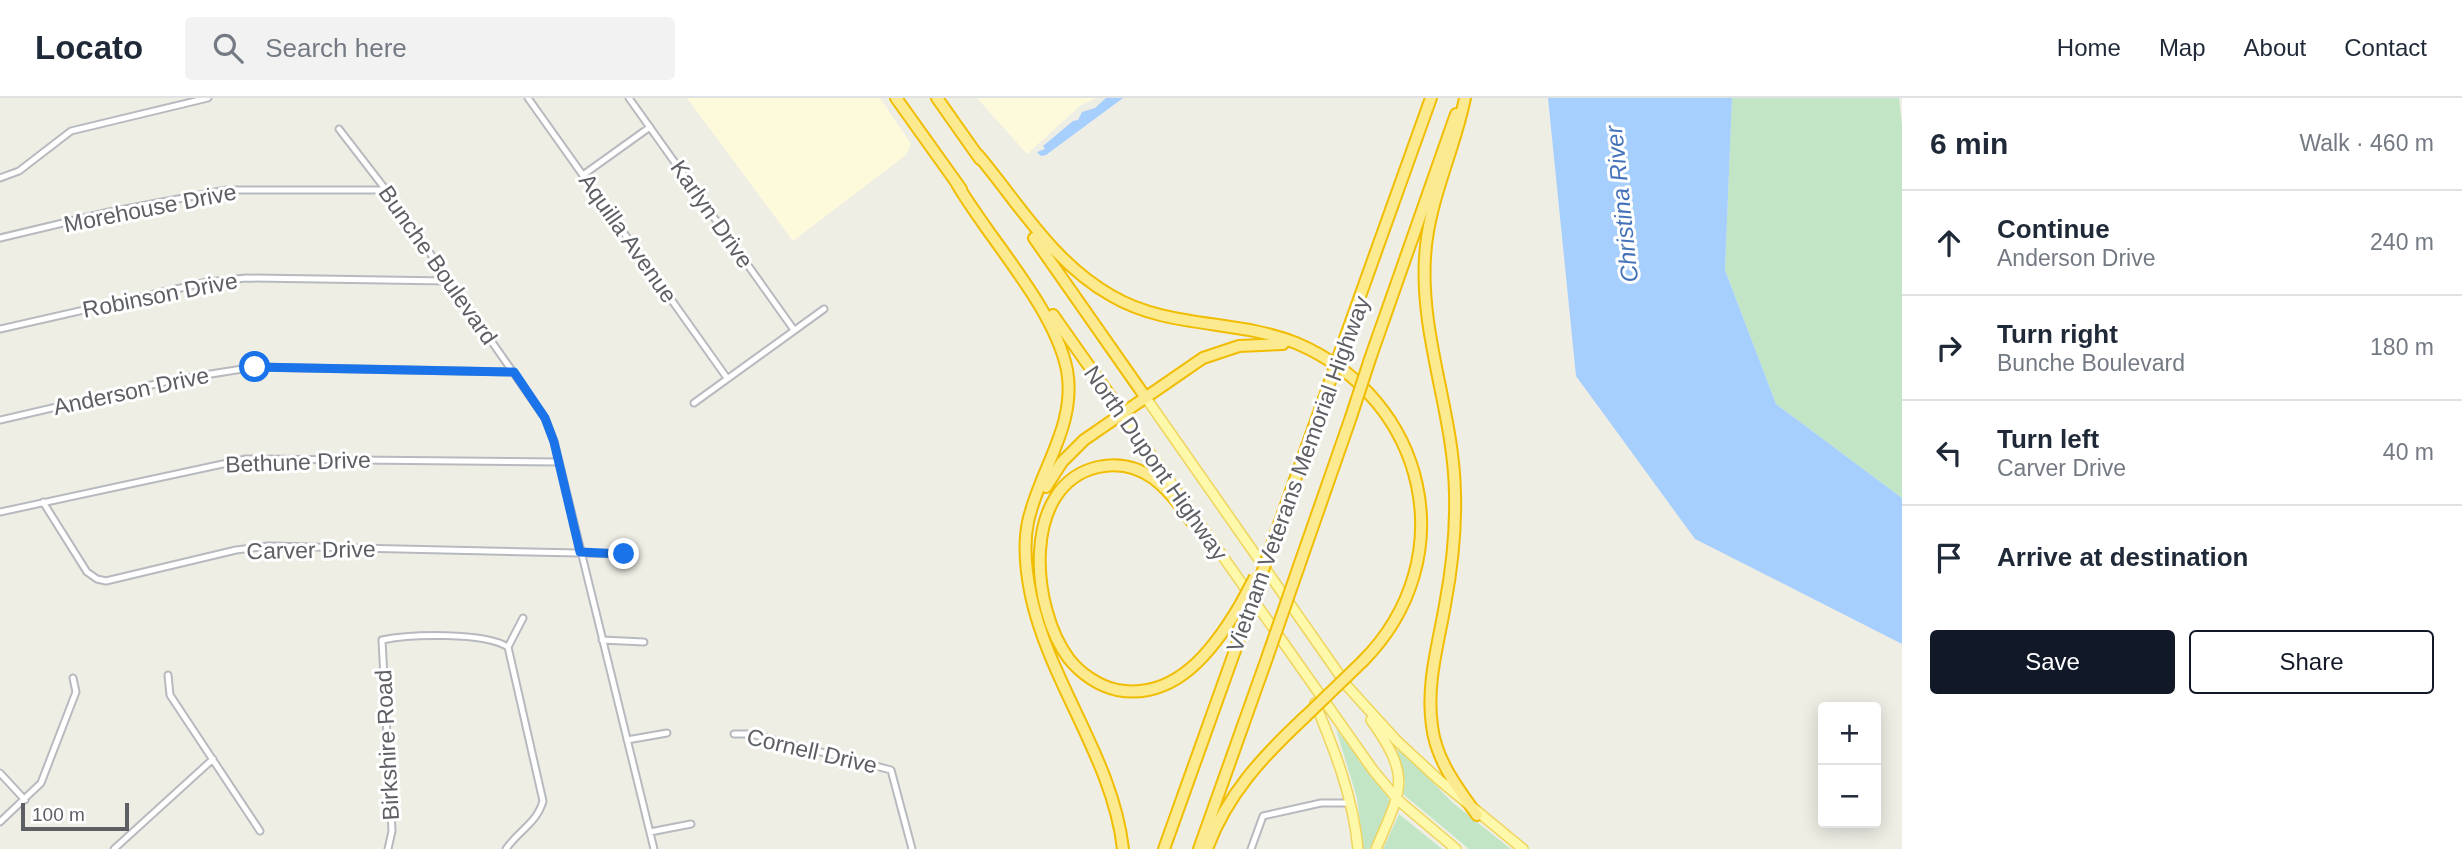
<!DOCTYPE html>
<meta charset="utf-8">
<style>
:root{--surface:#fff;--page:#f2f2f3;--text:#1f2937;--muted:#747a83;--line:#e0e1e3;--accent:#111827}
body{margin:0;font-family:Helvetica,sans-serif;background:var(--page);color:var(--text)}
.controls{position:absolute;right:21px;bottom:21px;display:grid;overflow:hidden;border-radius:7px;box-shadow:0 4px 18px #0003}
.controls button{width:63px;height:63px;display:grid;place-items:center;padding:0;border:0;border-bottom:2px solid var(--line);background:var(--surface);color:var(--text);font:35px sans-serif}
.scale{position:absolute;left:21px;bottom:18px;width:108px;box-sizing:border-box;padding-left:7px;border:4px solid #5d5f65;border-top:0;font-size:19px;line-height:24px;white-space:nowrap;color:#5d5f65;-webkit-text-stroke:5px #fff;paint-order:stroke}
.stop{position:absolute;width:21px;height:21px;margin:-16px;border:5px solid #1a73e8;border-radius:50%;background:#fff}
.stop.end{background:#1a73e8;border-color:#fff;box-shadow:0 2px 7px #0008}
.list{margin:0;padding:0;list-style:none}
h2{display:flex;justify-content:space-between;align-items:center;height:91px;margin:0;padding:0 28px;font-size:30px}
h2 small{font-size:23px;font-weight:400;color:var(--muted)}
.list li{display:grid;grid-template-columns:46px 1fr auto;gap:21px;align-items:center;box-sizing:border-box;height:105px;padding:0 28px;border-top:2px solid var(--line)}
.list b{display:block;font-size:26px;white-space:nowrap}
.list p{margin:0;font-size:23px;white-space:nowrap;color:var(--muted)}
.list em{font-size:23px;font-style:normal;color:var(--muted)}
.actions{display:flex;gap:14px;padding:21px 28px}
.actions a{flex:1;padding:16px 0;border:2px solid var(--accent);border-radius:7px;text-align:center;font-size:24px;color:var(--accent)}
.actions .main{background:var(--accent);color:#fff}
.icon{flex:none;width:38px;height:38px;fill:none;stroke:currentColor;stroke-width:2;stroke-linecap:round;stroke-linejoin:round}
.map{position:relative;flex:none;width:1902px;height:751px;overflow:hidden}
header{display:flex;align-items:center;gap:42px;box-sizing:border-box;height:98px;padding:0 35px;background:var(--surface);border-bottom:2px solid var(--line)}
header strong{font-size:33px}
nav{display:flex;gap:38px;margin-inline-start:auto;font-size:24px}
.search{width:490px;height:63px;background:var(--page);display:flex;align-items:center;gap:18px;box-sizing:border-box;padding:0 24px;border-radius:7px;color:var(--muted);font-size:26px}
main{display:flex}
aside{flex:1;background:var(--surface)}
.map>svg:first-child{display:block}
.commercial{fill:#fdf9db}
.green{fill:#c2e6c5}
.water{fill:#a6cffe}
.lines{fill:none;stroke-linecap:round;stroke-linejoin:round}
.street-casing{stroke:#b7b9be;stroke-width:9}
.primary-casing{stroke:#efd45d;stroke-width:12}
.highway-casing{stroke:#f0bd03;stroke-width:14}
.street{stroke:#fff;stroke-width:5}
.primary{stroke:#fef8ab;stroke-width:9}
.highway{stroke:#fbea8f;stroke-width:10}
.highway-bridge-casing{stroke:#f0bd03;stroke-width:14;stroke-linecap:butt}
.highway-bridge{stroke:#fbea8f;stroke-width:10}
.route{stroke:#1a73e8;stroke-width:9}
.labels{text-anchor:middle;stroke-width:6;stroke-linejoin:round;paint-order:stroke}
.street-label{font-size:23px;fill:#5d5f65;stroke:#fff}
.water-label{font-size:24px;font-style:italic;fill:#4573b9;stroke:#fff}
</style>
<header>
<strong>Locato</strong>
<div class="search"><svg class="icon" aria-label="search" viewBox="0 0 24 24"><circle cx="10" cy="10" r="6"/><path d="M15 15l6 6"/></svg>Search here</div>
<nav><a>Home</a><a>Map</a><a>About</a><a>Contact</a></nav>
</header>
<main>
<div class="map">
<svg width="1902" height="751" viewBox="0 0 1902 751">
<rect width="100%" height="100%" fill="#efeee5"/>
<path class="commercial" d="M687 0H880L911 46 906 57 793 143Z
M977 0H1096L1081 7 1027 56Z"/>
<path class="green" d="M1732 0H1899L1902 27V400L1776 306 1725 172Z
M1336 631 1387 697 1390 706 1371 751H1363L1357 700Z
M1401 652 1453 705 1511 751H1469L1403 696 1405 685 1397 653Z
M1399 716 1442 751H1383Z"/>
<path class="water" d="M1106 0H1123L1046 57 1041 58 1037 54 1045 51 1043 48 1073 23 1078 22 1082 14 1095 10Z
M1548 0H1732L1725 172 1776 306 1902 400V546L1695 441 1576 278Z"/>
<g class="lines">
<defs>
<path id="street" d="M528 0 727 280
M629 0 794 232
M339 31 386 92 545 320 554 343 654 751
M583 77 650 29
M0 80 19 73 71 33 208 0
M0 140 109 114 226 92H386
M0 231 207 184 246 180 448 183
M694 305 824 211
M0 322 173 282 255 269 514 274
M43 404 87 474 97 481 106 483 236 452 268 448 624 456
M0 414 246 361 559 364
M602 542 644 544
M168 577 170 597 260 733
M734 636H751L891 672 912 751
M627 642 667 635
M0 675 25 702
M0 724 41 685 76 594 73 580
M650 734 691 726
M114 751 213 661
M388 751 392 733 382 542C410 536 484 534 508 549
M506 751C518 733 537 725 543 703L508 549 523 520
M1251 751 1263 718 1321 705H1351"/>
<path id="primary" d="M1146 300 1348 589 1397 643 1438 681 1523 751
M1122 315 1373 672 1398 702 1456 751
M1315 605C1335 653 1353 699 1358 751
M1371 622C1412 680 1402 690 1376 751"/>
<path id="highway" d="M896 0 961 91
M937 0 980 61
M1465 0C1454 54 1428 104 1425 159 1420 239 1454 316 1455 396 1456 433 1452 470 1445 507 1438 547 1426 587 1432 628 1436 662 1457 689 1477 717
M978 57C1020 107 1053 165 1112 198 1168 231 1237 221 1296 245 1428 301 1464 461 1363 563
M957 86C991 144 1054 209 1067 272 1077 328 1039 372 1028 424 1023 448 1026 474 1031 498 1050 586 1113 661 1123 751
M1034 140 1146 300
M1053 217 1122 315
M1344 243 1431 0
M1370 261 1456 16
M1046 389 1062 364 1084 342 1203 260 1239 248 1283 246
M1195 421 1192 424C1169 391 1143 359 1098 369 1020 387 1031 511 1069 561 1081 576 1099 588 1117 592 1176 603 1214 551 1240 507
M1271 449 1327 292
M1299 468 1351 319
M1164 751 1247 519
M1199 751 1267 560
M1207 751C1227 696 1263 658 1306 618"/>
</defs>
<use href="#street" class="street-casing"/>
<use href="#primary" class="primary-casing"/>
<use href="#highway" class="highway-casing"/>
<use href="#street" class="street"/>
<use href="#primary" class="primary"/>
<use href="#highway" class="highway"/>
<defs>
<path id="highway-bridge" d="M1327 292 1344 243
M1351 319 1370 261
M1240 507 1255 479
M1247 519 1271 449
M1267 560 1299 468
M1306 618 1363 563"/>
</defs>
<use href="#highway-bridge" class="highway-bridge-casing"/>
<use href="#highway-bridge" class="highway-bridge"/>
</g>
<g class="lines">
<path class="route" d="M255 269 514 274 545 320 554 344 580 454 624 456"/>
</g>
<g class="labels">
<g class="street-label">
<text transform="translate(150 110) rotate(-11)" y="8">Morehouse Drive</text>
<text transform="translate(712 116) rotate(55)" y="8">Karlyn Drive</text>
<text transform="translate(628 140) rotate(55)" y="8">Aquilla Avenue</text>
<text transform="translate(438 167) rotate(55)" y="8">Bunche Boulevard</text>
<text transform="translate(160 197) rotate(-11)" y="8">Robinson Drive</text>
<text transform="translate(131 293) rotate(-12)" y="8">Anderson Drive</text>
<text transform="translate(298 364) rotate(-2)" y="8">Bethune Drive</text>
<text transform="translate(1156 365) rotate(55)" y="8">North Dupont Highway</text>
<text transform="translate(1298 376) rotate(-70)" y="8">Vietnam Veterans Memorial Highway</text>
<text transform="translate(311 452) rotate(-1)" y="8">Carver Drive</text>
<text transform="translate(387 647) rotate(-93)" y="8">Birkshire Road</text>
<text transform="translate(812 653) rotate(13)" y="8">Cornell Drive</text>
</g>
<g class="water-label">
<text transform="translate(1622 106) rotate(-96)" y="8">Christina River</text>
</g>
</g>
</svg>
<div class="controls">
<button>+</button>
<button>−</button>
</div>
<div class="scale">100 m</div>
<div class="stop" style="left:255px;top:269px"></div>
<div class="stop end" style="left:624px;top:456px"></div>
</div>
<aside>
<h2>6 min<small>Walk · 460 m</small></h2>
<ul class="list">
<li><svg class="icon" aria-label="ahead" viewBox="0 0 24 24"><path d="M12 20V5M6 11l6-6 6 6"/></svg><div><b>Continue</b><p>Anderson Drive</p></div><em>240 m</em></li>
<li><svg class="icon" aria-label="right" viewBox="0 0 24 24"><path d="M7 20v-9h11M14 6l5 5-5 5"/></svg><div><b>Turn right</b><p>Bunche Boulevard</p></div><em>180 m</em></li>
<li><svg class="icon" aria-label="left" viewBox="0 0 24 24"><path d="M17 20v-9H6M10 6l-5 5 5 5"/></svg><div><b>Turn left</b><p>Carver Drive</p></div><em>40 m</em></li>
<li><svg class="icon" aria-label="arrive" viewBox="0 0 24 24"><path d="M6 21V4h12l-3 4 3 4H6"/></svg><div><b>Arrive at destination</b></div></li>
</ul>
<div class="actions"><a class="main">Save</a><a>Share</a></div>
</aside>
</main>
